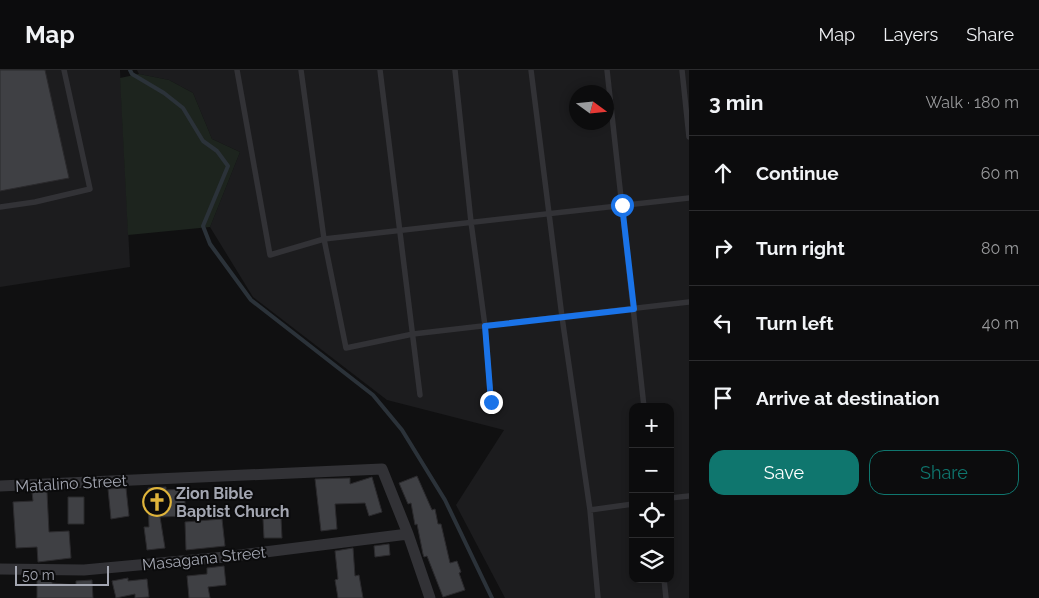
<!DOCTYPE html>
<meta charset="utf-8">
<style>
:root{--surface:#0c0c0d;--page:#1a1a1b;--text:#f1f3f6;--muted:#9a9b9d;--line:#2c2c2e;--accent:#0f766e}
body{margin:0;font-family:Raleway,sans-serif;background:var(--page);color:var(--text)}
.controls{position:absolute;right:15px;bottom:15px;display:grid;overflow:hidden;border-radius:10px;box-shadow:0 2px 8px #0003}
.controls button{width:45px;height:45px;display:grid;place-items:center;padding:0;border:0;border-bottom:1px solid var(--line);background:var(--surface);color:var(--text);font:25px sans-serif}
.compass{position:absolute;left:569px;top:15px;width:45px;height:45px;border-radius:50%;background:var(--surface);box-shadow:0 2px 8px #0003;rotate:105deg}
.scale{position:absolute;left:15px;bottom:12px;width:94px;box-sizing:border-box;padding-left:5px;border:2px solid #a3a6b1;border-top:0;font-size:14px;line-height:18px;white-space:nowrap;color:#a3a6b1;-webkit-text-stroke:4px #0b0b0c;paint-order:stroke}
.stop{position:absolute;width:15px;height:15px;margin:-11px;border:4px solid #1a73e8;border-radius:50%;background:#fff}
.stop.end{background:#1a73e8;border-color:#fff;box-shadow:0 1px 5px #0008}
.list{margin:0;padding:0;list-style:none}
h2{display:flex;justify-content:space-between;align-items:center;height:65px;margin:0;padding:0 20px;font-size:21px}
h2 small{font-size:16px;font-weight:400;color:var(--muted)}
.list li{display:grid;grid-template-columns:32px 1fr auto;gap:15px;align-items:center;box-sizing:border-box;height:75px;padding:0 20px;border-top:1px solid var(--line)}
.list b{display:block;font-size:19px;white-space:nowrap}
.list em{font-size:16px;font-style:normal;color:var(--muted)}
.actions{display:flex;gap:10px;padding:15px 20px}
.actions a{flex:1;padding:11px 0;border:1px solid var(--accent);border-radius:15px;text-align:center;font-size:18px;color:var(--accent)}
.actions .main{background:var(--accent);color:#fff}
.icon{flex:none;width:28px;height:28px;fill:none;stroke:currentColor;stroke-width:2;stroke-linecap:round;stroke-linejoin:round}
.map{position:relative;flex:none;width:689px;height:528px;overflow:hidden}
header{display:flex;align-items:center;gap:30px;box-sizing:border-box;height:70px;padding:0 25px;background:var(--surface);border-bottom:1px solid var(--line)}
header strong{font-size:24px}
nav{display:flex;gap:28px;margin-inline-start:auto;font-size:18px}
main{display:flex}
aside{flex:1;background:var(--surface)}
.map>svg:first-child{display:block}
.built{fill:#1c1c1e;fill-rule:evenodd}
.green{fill:#1d241e}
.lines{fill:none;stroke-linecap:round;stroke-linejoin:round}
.stream{stroke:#2b3239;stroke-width:4}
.building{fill:#3f4044;stroke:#2b2a2d}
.service{stroke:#323236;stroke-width:5.5}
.minor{stroke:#323236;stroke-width:11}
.route{stroke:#1a73e8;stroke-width:6}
.labels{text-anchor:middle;stroke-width:4;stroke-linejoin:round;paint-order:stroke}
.street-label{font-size:16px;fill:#a3a6b1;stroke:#0b0b0c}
.poi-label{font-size:16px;font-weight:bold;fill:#a3a6b1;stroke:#0b0b0c;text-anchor:start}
</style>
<header>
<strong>Map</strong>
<nav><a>Map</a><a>Layers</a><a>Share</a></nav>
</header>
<main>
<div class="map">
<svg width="689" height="528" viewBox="0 0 689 528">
<rect width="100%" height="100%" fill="#101011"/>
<path class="built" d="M0 0H120L130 197 0 217Z
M137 0H689V528H505L456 435 504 360 387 330 253 227 210 157 240 82 212 69 193 23 169 10 139 4ZM576 22H606V52H576ZM633 337H670V509H633Z"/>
<path class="green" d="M139 4 169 10 193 23 212 69 240 82 210 157 128 165 120 8Z"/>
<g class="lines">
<path class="stream" d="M130 0 132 4 164 23 183 38 203 71 217 81 228 96 203 156 210 174 251 230 373 325 402 360 445 430 492 528"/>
</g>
<path class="building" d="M0 0H45L69 108 0 121Z
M417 406 432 440 435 439 438 454H441L450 493 457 491 461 502 459 503 465 520 443 527 427 486 424 487 423 484 417 454 415 455 411 433 408 434 399 413Z
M372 407 382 442 369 446 365 433 335 434 337 459 321 461 315 409 350 408V414Z
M166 417V420L184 419 186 446 160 447 165 478 147 480 144 457H149L148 418Z
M126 418 129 446 111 449 108 419Z
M32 422H47L49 462 69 461 71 488 38 492 37 477 16 478 13 432 33 431Z
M68 427H84V454H68Z
M281 448 282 468H264L263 449Z
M222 449 225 476 186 480 185 452Z
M389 474 390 485 375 487 374 476Z
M353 478 355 506 359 505 363 528H338L335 510 338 509 335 481Z
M224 496 226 515 208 517 210 528H189L187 506 207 504V498Z
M128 508V511L147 509 149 527 135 528V524L116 528 112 511Z
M37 510H52V513L76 515V511L92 510 93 528H37Z"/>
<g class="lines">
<path class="service" d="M237 0 270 185 324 169 689 128
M301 0 324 169 346 278 413 264 689 232
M380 0 420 325
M455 0 471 152 485 256 491 332
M531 0 562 247 590 440 598 528
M607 0 644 337
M682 0 689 67
M0 137 35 132 90 119 64 0
M670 428 689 426
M590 440 633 434
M664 509 666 528"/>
<path class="minor" d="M0 416 382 399 408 464 430 528
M0 499 84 500 225 487 408 464"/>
</g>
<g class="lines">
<path class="route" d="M491 332 485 256 634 239 622 135"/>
</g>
<defs>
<symbol id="church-ring" viewBox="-11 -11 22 22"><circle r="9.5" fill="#0b0b0c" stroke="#dfb43b" stroke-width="1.5"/><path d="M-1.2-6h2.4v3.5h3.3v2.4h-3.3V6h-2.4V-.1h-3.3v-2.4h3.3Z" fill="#dfb43b"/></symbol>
</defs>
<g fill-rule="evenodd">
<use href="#church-ring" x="141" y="416" width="32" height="32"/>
</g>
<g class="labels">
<g class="street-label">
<text transform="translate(71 413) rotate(-3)" y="6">Matalino Street</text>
<text transform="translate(204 488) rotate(-6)" y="6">Masagana Street</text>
</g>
<g class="poi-label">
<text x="176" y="429">Zion Bible<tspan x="176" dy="18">Baptist Church</tspan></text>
</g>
</g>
</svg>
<div class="controls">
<button>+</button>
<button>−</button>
<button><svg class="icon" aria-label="locate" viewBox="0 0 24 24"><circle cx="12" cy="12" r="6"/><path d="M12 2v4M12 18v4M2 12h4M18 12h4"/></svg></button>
<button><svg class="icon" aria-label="layers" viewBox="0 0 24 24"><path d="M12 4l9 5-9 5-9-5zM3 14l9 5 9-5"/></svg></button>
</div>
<svg class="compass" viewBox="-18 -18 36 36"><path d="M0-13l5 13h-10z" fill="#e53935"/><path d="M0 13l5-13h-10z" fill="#9a9b9d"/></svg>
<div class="scale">50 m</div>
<div class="stop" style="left:622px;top:135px"></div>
<div class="stop end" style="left:491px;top:332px"></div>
</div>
<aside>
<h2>3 min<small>Walk · 180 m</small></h2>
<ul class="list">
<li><svg class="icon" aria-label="ahead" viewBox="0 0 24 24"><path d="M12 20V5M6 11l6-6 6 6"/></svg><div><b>Continue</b></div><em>60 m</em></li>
<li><svg class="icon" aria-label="right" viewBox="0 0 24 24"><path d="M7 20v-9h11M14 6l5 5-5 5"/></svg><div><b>Turn right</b></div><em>80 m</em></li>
<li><svg class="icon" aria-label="left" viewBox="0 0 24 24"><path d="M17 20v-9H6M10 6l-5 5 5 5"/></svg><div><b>Turn left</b></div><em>40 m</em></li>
<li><svg class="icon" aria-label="arrive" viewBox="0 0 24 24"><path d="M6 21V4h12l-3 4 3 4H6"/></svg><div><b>Arrive at destination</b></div></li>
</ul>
<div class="actions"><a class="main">Save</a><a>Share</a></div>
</aside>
</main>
